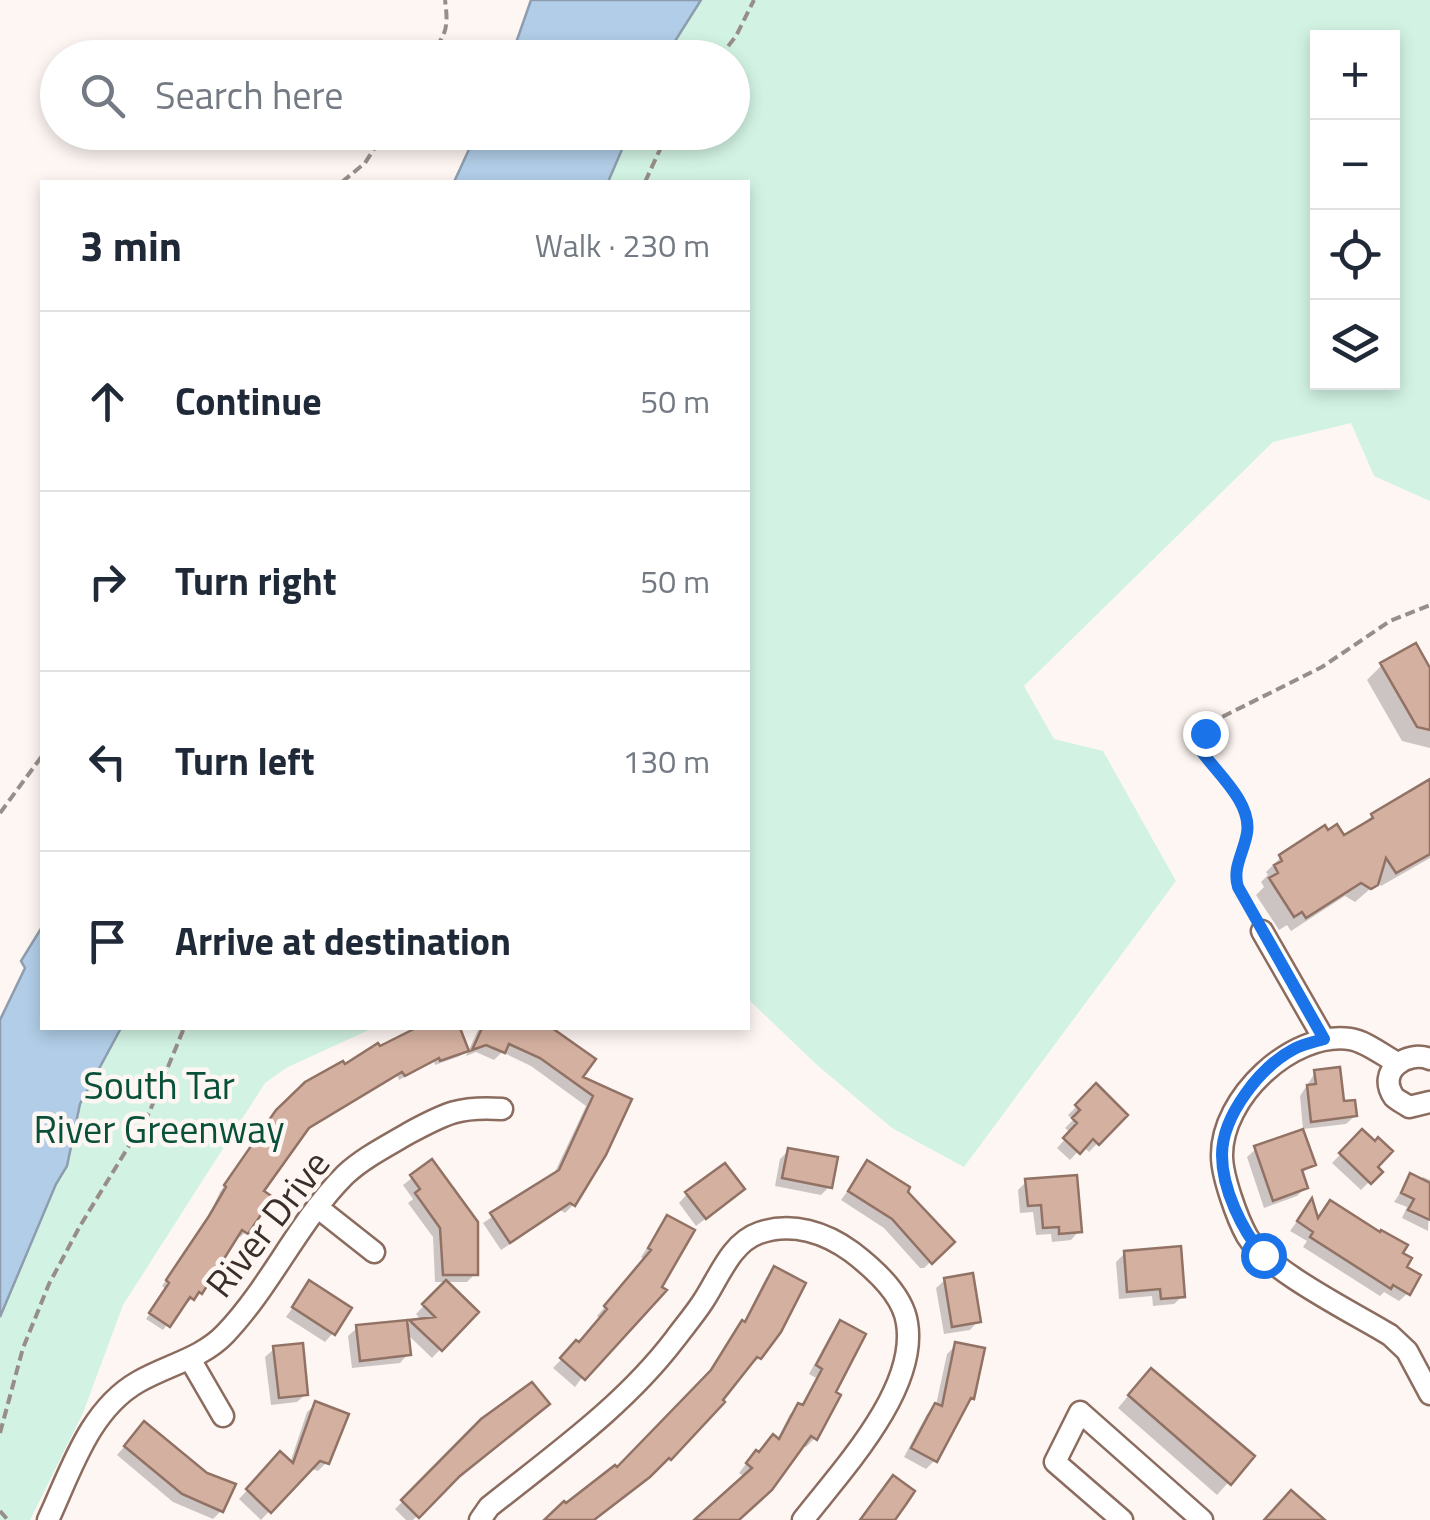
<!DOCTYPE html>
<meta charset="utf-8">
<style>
:root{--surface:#fff;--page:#f6f6f7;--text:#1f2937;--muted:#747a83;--line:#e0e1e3}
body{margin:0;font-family:"Titillium Web",sans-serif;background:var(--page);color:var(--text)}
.controls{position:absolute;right:30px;top:30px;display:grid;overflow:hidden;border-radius:0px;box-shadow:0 5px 15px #0003}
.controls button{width:90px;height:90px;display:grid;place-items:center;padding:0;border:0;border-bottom:2px solid var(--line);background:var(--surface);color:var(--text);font:50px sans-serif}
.stop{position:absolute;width:30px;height:30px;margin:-22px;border:8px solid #1a73e8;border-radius:50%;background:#fff}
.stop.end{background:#1a73e8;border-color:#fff;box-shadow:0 2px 10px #0008}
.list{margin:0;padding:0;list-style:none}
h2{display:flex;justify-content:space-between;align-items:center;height:130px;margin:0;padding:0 40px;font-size:42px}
h2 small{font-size:32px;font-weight:400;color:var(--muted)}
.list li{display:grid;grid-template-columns:65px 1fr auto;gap:30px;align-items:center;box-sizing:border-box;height:180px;padding:0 40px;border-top:2px solid var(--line)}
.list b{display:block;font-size:38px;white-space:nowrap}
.list em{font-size:32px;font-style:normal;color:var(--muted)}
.icon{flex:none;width:55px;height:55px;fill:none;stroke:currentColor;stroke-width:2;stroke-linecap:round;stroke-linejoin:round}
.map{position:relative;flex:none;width:1430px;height:1520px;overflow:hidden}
.search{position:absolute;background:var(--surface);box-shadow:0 5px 15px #0003;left:40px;top:40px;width:710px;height:110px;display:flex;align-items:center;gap:25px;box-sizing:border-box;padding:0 35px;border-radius:55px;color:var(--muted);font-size:38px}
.panel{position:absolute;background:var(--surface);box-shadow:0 5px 15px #0003;left:40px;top:180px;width:710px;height:850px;border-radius:0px}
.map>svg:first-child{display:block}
.green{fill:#d2f3e3;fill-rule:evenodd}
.water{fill:#b1cde7;stroke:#8e9dae;stroke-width:2.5}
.shadow{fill:#0003}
.building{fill:#d4b0a0;stroke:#917264;stroke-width:2.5}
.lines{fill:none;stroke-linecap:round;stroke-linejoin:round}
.minor-casing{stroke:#8b6c5e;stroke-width:25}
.path{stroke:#988e89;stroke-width:4;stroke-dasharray:10 5;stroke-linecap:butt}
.minor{stroke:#fff;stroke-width:20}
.route{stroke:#1a73e8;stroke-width:12}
.labels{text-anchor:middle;stroke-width:9;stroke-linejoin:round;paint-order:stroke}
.park-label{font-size:38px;fill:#085039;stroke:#fef6f3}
.street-label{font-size:38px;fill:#3b2e28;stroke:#fef6f3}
</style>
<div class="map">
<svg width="1430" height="1520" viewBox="0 0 1430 1520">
<rect width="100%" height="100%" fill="#fef6f3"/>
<path class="green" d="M701 0H1430V501L1374 476 1351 423 1273 442 1024 686 1054 739 1103 751 1176 881 964 1167 892 1128 817 1065 748 999V182H608L629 133 732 132V58L665 57ZM1318 38H1392V382H1318Z
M121 1028H373L286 1068 265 1083 123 1305 83 1413 30 1520H0V1317L56 1184 67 1166 80 1104Z"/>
<path class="water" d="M531 0H701L665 57H511Z
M477 132H629V133L608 182H454Z
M42 927V1028H121L80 1104 67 1166 56 1184 0 1317V1020L25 968 21 961Z"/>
<path class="shadow" d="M1382 665 1430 673V748L1402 741 1367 680Z
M1430 782V858L1381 886 1378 882 1355 902 1345 896 1291 931 1287 925 1279 930 1256 895 1264 887 1261 882 1268 875 1266 872 1281 857 1343 839 1372 816Z
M420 1028H457L466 1051 460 1056 435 1065 434 1062 399 1080 397 1075 304 1130 261 1191 246 1232 240 1237 236 1235 200 1292 187 1303 184 1301 163 1330 146 1319 166 1289 162 1286 205 1224 220 1192 271 1118 344 1068Z
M479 1028H543L555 1032 579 1078 628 1100 573 1205 565 1213 560 1210 501 1250 483 1223 553 1176 586 1106 531 1066 502 1052 494 1060 476 1052 466 1056Z
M1315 1073 1355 1116 1346 1124 1303 1129 1300 1096Z
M1096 1087 1125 1115 1089 1152 1083 1146 1070 1160 1057 1148 1071 1133 1065 1128 1073 1120 1068 1115Z
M1362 1132 1374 1167 1379 1172 1361 1190 1332 1163Z
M1256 1149 1313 1164 1301 1174 1305 1188 1297 1196 1264 1208 1247 1157Z
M789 1150 830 1186 821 1195 775 1186 780 1159Z
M431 1163 475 1274 467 1282H435L433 1237 408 1203 413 1199 403 1185Z
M868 1163 952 1242 924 1268H920L884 1228 841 1200Z
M1423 1177 1430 1180 1428 1231 1402 1218 1407 1207 1394 1202 1410 1178 1419 1181Z
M1026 1182 1079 1231 1071 1240 1052 1242 1051 1234 1036 1235 1033 1212 1020 1213 1018 1190Z
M687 1194 734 1197 696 1226 679 1203Z
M1310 1203 1316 1220 1330 1203 1403 1268 1408 1293 1399 1301 1384 1292 1380 1296 1303 1247 1307 1241 1290 1231Z
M667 1218 691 1231 575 1387 553 1368 601 1319 597 1316 645 1260 641 1257Z
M1125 1253 1183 1296 1174 1304 1153 1306 1152 1296 1119 1299 1116 1262Z
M775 1269 759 1358 750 1366 748 1365 593 1520H548L617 1471 703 1381 743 1323 766 1278Z
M945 1280 978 1321 970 1330 944 1334 936 1288Z
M310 1283 333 1333 325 1342 286 1317Z
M446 1283 476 1312 432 1358 406 1333 408 1354 400 1363 352 1368 348 1336 357 1328 405 1327 410 1322 422 1321 416 1314Z
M841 1323 832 1393 815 1438 806 1447 802 1444 737 1520H699L745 1477 739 1473 748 1461 777 1440 790 1414 800 1407 816 1378 809 1374 832 1332Z
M956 1345 972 1397 965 1405 935 1460 926 1469 904 1457 927 1414 936 1405 947 1354Z
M274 1349 306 1394 297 1402 271 1405 265 1357Z
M1139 1383 1252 1456 1217 1495 1118 1408Z
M316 1404 326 1463 318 1471 310 1468 261 1520 239 1499 281 1454 290 1463 307 1412Z
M483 1421 450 1483 413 1520H406L395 1509Z
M136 1433 221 1511 213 1519 173 1502 117 1455Z"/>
<path class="building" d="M1416 643 1430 668V730L1417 727 1380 663Z
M1430 779V854L1396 873 1386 858 1378 885 1371 889 1361 883 1306 918 1302 912 1294 917 1269 878 1278 873 1274 865 1282 861 1279 855 1325 825 1328 830 1337 824 1344 835 1373 818 1371 814Z
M416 1028H460L469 1051 440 1061 439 1058 405 1076 402 1072 309 1128 264 1191 273 1197 248 1234 242 1230 202 1294 199 1292 194 1300 190 1297 170 1327 149 1313 169 1283 166 1280 209 1216 226 1187 224 1185 276 1110 305 1082 343 1061 345 1064 378 1043 380 1046Z
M482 1028H552L596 1059 583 1077 632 1099 606 1155 575 1206 570 1203 510 1243 490 1213 559 1170 593 1096 540 1058 509 1044 505 1053 486 1045 472 1050Z
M1340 1067 1344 1101 1355 1100 1357 1116 1311 1122 1307 1085 1316 1084 1314 1070Z
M1096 1083 1128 1115 1099 1145 1093 1139 1080 1154 1063 1138 1077 1123 1072 1118 1080 1110 1075 1105Z
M1303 1129 1316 1165 1302 1170 1308 1188 1273 1201 1254 1146Z
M1362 1129 1375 1141 1378 1137 1393 1151 1378 1167 1383 1172 1371 1184 1339 1153Z
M788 1148 838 1157 832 1188 782 1178Z
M432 1159 478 1222V1275H443L440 1228 415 1193 420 1189 410 1175Z
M867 1160 910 1187 908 1192 955 1242 932 1264 892 1219 848 1191Z
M725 1163 745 1189 706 1219 685 1192Z
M1410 1173 1430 1183V1220L1408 1210 1414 1199 1401 1193Z
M1077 1175 1082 1232 1059 1234V1227L1043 1228 1041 1205 1028 1206 1025 1179Z
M1312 1198 1318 1218 1330 1200 1380 1232 1381 1230 1408 1245 1403 1253 1412 1258 1407 1267 1421 1275 1410 1295 1393 1285 1391 1289 1310 1237 1313 1232 1297 1221Z
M667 1215 695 1230 662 1287 667 1290 585 1380 560 1358 576 1340 579 1342 607 1309 604 1306 651 1250 648 1248Z
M1181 1246 1185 1297 1161 1299 1160 1289 1127 1292 1124 1251Z
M774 1266 806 1283 781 1332 761 1359 757 1357 723 1400 725 1402 671 1460 669 1458 650 1477 594 1520H544L564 1501 566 1503 615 1465 617 1467 711 1370 742 1320 745 1322Z
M973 1273 981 1322 952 1327 944 1278Z
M309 1280 352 1308 335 1335 292 1307Z
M446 1280 479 1312 442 1351 409 1320 435 1317 422 1304Z
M407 1320 411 1355 360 1361 356 1325Z
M840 1320 866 1334 836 1392 841 1395 817 1440 811 1436 772 1490 739 1520H694L752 1468 746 1463 756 1450 759 1452 773 1434 779 1439 798 1403 803 1405 822 1369 816 1365Z
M955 1342 985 1348 974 1399 971 1398 937 1462 911 1448 935 1403 942 1406Z
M303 1343 308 1395 279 1398 273 1346Z
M1151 1368 1255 1456 1231 1485 1128 1395Z
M532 1382 550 1404 460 1476 419 1518 401 1500 481 1419Z
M315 1401 349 1414 329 1464 320 1461 271 1513 246 1489 280 1451 293 1463Z
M144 1421 207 1473 236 1484 223 1512 182 1494 124 1446Z
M893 1475 915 1491 907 1503 895 1520H860Z
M1291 1490 1325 1520H1264Z"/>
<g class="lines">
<defs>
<path id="minor" d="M1262 931 1324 1039
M1430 1059C1407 1050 1376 1071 1394 1097 1398 1101 1404 1103 1409 1107L1430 1102
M1397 1063C1383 1055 1365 1041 1350 1039 1292 1031 1221 1098 1222 1156 1222 1176 1237 1218 1247 1236 1267 1270 1354 1313 1390 1335L1407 1351 1430 1394
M317 1207 374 1252
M190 1359 223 1416
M48 1520C71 1471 89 1410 138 1382 167 1365 201 1359 225 1334 271 1286 298 1222 345 1175 363 1158 387 1146 409 1133 446 1113 460 1106 502 1109
M480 1520 489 1507C554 1455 624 1406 675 1339 684 1327 694 1315 702 1303 718 1280 730 1243 759 1233 792 1221 826 1233 852 1252 873 1268 903 1295 907 1323 918 1390 841 1471 803 1520
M1122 1520 1055 1462 1080 1412 1202 1520"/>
</defs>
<use href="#minor" class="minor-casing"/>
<path class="path" d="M426 58C446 36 449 30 445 0
M719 58 736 36 754 0
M342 182 365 163 385 132
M645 182 668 132
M0 813 42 756
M1252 914 1235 877 1248 832 1247 816 1202 752 1205 733 1220 718 1322 667 1390 621 1430 605
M0 1433 23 1348 49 1284 80 1226 149 1113 184 1028
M0 1511 8 1520"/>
<use href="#minor" class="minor"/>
</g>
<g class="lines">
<path class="route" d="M1205 733 1202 752C1218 774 1252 803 1247 833 1244 852 1232 868 1238 887L1324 1039C1314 1042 1303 1044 1294 1049 1260 1067 1222 1116 1222 1155 1222 1189 1242 1230 1263 1255"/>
</g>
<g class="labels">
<g class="park-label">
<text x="159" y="1099">South Tar<tspan x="159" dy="44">River Greenway</tspan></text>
</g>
<g class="street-label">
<text transform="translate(268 1224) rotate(-52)" y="13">River Drive</text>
</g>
</g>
</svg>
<div class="controls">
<button>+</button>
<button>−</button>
<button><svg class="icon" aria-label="locate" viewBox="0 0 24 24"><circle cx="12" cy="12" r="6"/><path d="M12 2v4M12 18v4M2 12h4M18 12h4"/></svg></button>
<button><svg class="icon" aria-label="layers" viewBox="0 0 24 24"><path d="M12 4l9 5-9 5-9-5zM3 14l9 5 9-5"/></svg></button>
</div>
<div class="stop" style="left:1263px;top:1255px"></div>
<div class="stop end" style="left:1205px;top:733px"></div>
<div class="search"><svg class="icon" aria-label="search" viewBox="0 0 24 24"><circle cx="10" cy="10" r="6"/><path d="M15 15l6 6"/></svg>Search here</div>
<section class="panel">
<h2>3 min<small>Walk · 230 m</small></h2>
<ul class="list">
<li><svg class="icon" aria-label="ahead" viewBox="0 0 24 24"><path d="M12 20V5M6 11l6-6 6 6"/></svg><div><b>Continue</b></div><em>50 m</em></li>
<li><svg class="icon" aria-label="right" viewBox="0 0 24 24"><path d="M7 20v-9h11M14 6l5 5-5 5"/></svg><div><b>Turn right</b></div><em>50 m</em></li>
<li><svg class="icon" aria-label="left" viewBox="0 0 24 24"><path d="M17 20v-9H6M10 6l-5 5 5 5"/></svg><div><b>Turn left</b></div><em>130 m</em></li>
<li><svg class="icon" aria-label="arrive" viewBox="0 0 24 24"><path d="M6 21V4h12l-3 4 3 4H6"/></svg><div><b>Arrive at destination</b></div></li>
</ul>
</section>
</div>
